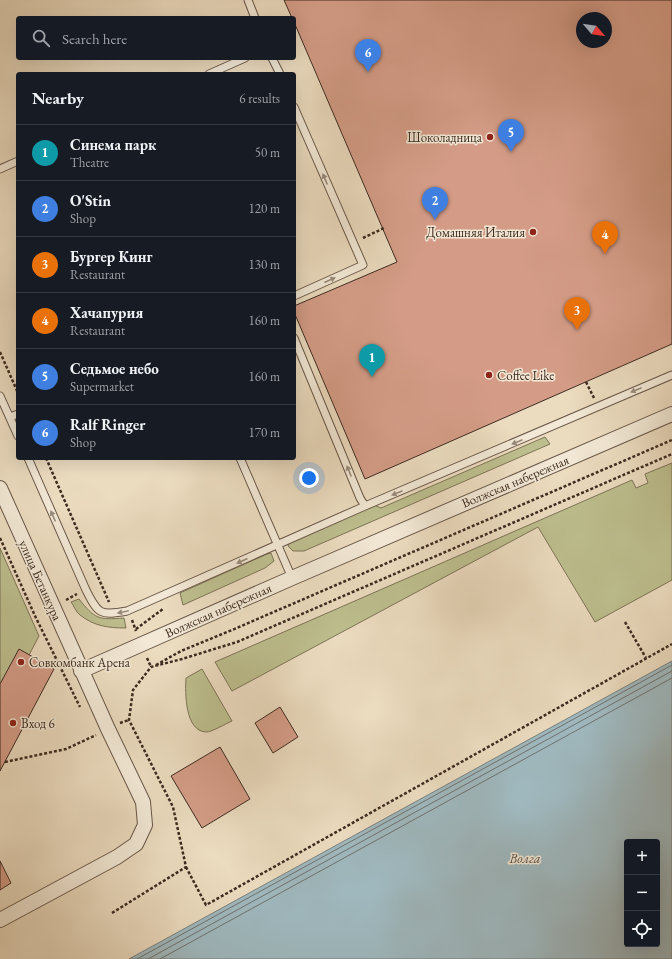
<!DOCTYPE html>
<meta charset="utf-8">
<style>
:root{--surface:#171b24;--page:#20242c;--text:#f1f3f6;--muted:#9ea1a6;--line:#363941;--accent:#0f766e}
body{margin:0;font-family:"EB Garamond",serif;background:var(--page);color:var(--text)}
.controls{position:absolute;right:12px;bottom:12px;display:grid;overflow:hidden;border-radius:4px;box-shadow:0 4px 16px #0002}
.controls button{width:36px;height:36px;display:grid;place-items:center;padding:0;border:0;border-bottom:1px solid var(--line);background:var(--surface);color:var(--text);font:20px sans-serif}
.compass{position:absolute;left:576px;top:12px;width:36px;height:36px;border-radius:50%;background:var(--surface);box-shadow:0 4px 16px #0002;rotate:119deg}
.you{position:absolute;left:309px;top:478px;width:14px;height:14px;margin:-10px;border:3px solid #fff;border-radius:50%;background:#1a73e8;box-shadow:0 0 0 6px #1a73e833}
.badge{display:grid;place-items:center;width:26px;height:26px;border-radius:50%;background:var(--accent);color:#fff;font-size:13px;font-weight:700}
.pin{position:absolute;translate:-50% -33px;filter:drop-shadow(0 1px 2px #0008)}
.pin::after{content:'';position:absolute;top:21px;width:14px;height:12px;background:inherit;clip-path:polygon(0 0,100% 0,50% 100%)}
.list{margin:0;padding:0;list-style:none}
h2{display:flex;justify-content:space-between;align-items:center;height:52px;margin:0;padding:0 16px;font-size:17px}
h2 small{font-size:13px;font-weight:400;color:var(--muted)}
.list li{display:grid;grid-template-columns:26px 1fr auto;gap:12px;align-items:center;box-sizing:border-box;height:56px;padding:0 16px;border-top:1px solid var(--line)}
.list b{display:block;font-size:15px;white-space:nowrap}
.list p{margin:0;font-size:13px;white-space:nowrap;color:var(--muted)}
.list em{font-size:13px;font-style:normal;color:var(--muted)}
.icon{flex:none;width:22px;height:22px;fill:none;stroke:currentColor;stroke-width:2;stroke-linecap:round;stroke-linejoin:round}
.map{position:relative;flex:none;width:672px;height:959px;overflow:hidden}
.search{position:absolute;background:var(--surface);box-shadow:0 4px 16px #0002;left:16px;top:16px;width:280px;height:44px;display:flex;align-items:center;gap:10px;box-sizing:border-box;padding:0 14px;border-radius:4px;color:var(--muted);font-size:15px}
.panel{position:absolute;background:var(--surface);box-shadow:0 4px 16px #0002;left:16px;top:72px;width:280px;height:388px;border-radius:4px}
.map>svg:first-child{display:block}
.green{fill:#bdbe8e;stroke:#7d7457}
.water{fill:#9fb8be;stroke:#78807f;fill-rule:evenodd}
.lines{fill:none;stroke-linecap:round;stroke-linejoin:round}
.shore{stroke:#6e726f;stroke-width:1}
.building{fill:#d49c87;stroke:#3d2b20;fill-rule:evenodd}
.lane-casing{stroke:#685748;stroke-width:9}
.street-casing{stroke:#685748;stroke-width:16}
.path{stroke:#3d2b20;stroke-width:2.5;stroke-dasharray:3 2;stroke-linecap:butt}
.lane{stroke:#f2e8d5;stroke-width:7}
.street{stroke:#f2e8d5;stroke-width:14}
.oneway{fill:#988a7a}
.poi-dot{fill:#8f2418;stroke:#f2e8d5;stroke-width:1.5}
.labels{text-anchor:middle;stroke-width:3;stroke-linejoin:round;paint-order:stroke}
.poi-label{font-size:13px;fill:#3d2b20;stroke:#f2e8d5;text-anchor:start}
.street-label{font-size:13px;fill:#3d2b20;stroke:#f2e8d5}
.water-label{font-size:14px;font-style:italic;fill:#564e48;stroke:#f2e8d5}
</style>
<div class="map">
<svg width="672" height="959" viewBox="0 0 672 959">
<rect width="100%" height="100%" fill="#ebdbbf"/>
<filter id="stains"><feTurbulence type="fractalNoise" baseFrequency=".005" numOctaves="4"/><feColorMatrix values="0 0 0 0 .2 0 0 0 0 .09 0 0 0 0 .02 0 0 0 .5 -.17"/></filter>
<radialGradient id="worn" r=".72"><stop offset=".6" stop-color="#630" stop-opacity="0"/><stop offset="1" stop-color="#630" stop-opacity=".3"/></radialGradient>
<path class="green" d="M545 437 550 444 304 551H293L288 546 290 542 374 505 381 508Z
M672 463V580L595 622 538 527 232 691 215 662 632 480 636 488 648 483 645 474Z
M0 548 39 636 29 655 0 771Z
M271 553 274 561 265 568 183 605 180 593 267 554Z
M79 599C95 619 98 620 124 618L126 628C108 628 94 626 80 615 76 612 74 606 71 602Z
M202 669 232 721C225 724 212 732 206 732 185 731 185 693 186 678Z"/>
<path class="water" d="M672 661V959H129ZM627 842H657V944H627Z"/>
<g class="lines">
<path class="shore" d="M137 959 672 665
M148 959 672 671
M160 959 672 678"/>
</g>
<path class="building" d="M284 0H672V344L365 479 294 312V306L397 262 294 22V18H292ZM582 18H606V42H582Z
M19 649 54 669 0 771V684Z
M280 707 298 737 273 753 255 723Z
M220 747 250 799 202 828 171 776Z
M0 861 11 883 0 890Z"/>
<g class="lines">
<defs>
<path id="lane" d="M248 0 255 18
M272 58 280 74
M209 74 245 58
M294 107 363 265 294 296
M0 169 18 161
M294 338 360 498 365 506
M0 396 18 436
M10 417 18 414
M28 458 86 590C98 614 100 616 127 611L365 506 672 375
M240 458 292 578"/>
<path id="street" d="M0 488 108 729 143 802 145 825 136 844 117 857 0 920
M81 671 292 578 672 414"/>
</defs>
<use href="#lane" class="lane-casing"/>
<use href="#street" class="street-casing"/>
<path class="path" d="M363 238 384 228
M0 352 18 393
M586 382 594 398
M46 458 109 602
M0 538 36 618 80 707
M66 600 77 594
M132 620 136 631
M625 622 646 658
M136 629 163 609
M147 658 151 667
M156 665 181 651 232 630 672 440
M120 723 129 720
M5 762 66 749 96 735
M186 867 206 905 672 644
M112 913 186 867 173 807 129 720 133 690 151 667 182 659 237 642 672 454"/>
<use href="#lane" class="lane"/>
<use href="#street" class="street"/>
</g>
<defs><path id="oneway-solid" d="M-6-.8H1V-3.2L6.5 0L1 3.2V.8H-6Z"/></defs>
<g class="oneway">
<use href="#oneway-solid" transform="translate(325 179) rotate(-113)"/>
<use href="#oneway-solid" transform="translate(330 280) rotate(-24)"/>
<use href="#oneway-solid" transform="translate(636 390) rotate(157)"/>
<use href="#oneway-solid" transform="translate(517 442) rotate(157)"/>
<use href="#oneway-solid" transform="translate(349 471) rotate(-112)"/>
<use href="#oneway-solid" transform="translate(397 493) rotate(157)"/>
<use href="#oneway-solid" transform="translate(53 516) rotate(-114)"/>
<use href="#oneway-solid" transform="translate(242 561) rotate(156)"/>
<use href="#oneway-solid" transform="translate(123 612) rotate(168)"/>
</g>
<g class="poi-dot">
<circle cx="490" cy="137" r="4"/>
<circle cx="533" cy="232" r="4"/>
<circle cx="489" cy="375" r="4"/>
<circle cx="21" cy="662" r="4"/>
<circle cx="13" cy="723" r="4"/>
</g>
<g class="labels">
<g class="poi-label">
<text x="482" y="142" text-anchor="end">Шоколадница</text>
<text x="525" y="237" text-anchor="end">Домашняя Италия</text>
<text x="497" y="380">Coffee Like</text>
<text x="29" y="667">Совкомбанк Арена</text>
<text x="21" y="728">Вход 6</text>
</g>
<g class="street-label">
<text transform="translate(515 481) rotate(-23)" y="5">Волжская набережная</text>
<text transform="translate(41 580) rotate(66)" y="5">улица Бетанкура</text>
<text transform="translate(218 610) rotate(-24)" y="5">Волжская набережная</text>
</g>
<g class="water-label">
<text x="525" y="863">Волга</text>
</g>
</g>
<rect width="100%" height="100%" filter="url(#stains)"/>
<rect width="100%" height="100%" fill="url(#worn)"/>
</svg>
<div class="controls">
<button>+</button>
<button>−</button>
<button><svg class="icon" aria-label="locate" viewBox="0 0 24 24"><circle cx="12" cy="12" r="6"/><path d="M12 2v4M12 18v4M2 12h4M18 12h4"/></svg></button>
</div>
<svg class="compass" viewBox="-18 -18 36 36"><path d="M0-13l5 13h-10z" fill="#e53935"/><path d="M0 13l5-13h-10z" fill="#9ea1a6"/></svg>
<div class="you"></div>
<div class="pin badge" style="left:372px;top:377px;background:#0f9aa8">1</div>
<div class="pin badge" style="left:435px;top:220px;background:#3f7fe0">2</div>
<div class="pin badge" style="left:577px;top:330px;background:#e8710a">3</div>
<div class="pin badge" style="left:605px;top:254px;background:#e8710a">4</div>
<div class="pin badge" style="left:511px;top:152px;background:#3f7fe0">5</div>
<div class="pin badge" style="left:368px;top:72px;background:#3f7fe0">6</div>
<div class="search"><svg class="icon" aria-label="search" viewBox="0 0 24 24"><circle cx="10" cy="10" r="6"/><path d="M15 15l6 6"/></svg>Search here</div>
<section class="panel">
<h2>Nearby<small>6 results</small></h2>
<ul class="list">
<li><span class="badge" style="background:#0f9aa8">1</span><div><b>Синема парк</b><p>Theatre</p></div><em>50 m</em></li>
<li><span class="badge" style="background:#3f7fe0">2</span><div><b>O'Stin</b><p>Shop</p></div><em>120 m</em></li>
<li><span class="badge" style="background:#e8710a">3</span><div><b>Бургер Кинг</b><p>Restaurant</p></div><em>130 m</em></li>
<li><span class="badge" style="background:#e8710a">4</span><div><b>Хачапурия</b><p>Restaurant</p></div><em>160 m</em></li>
<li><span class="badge" style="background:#3f7fe0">5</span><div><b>Седьмое небо</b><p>Supermarket</p></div><em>160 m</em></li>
<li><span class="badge" style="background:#3f7fe0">6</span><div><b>Ralf Ringer</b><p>Shop</p></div><em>170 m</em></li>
</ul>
</section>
</div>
